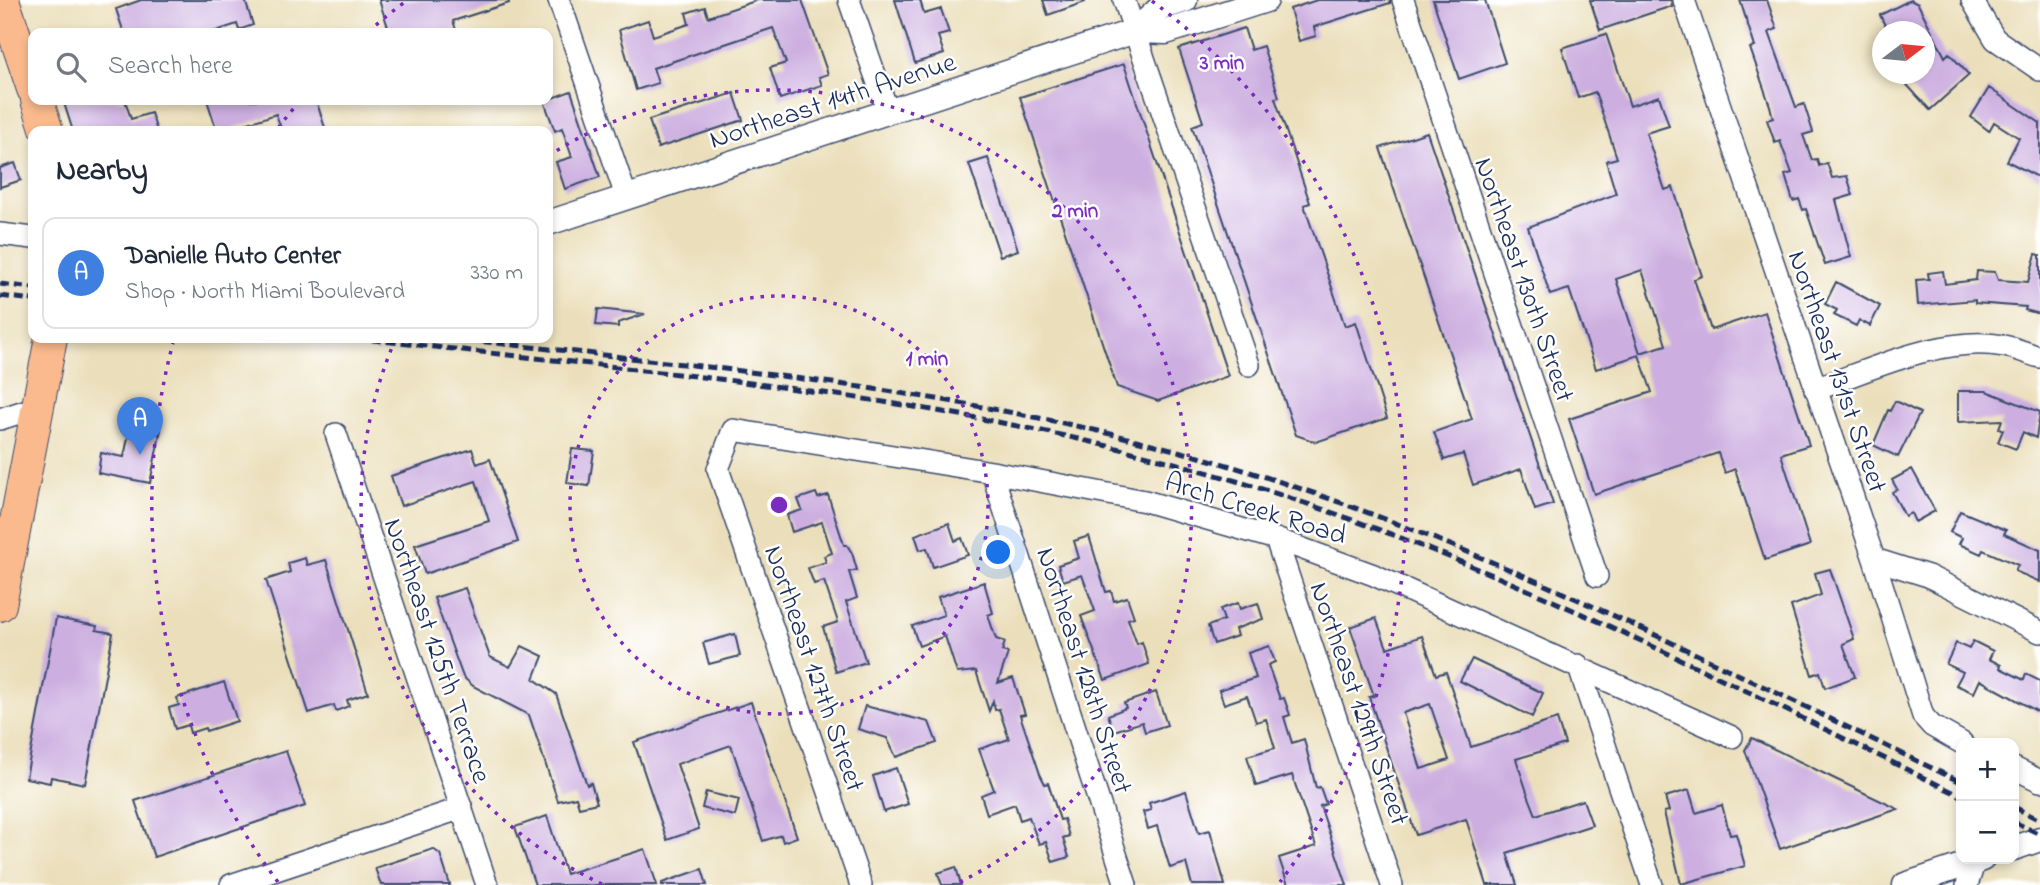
<!DOCTYPE html>
<meta charset="utf-8">
<style>
:root{--surface:#fff;--page:#f2f2f3;--text:#1f2937;--muted:#747a83;--line:#e0e1e3;--accent:#ea580c}
body{margin:0;font-family:"Indie Flower",sans-serif;background:var(--page);color:var(--text)}
.controls{position:absolute;right:21px;bottom:21px;display:grid;overflow:hidden;border-radius:14px;box-shadow:0 4px 10px #0003}
.controls button{width:63px;height:63px;display:grid;place-items:center;padding:0;border:0;border-bottom:2px solid var(--line);background:var(--surface);color:var(--text);font:35px sans-serif}
.compass{position:absolute;left:1872px;top:21px;width:63px;height:63px;border-radius:50%;background:var(--surface);box-shadow:0 4px 10px #0003;rotate:74deg}
.you{position:absolute;left:999px;top:553px;width:24px;height:24px;margin:-18px;border:5px solid #fff;border-radius:50%;background:#1a73e8;box-shadow:0 0 0 10px #1a73e833}
.badge{display:grid;place-items:center;width:46px;height:46px;border-radius:50%;background:var(--accent);color:#fff;font-size:23px;font-weight:700}
.pin{position:absolute;translate:-50% -58px;filter:drop-shadow(0 2px 4px #0008)}
.pin::after{content:'';position:absolute;top:37px;width:24px;height:21px;background:inherit;clip-path:polygon(0 0,100% 0,50% 100%)}
.list{margin:0;padding:0;list-style:none}
h2{display:flex;justify-content:space-between;align-items:center;height:91px;margin:0;padding:0 28px;font-size:30px}
h2 small{font-size:23px;font-weight:400;color:var(--muted)}
.list li{display:grid;grid-template-columns:46px 1fr auto;gap:21px;align-items:center;box-sizing:border-box;height:112px;margin:0 14px 14px;padding:0 14px;border:2px solid var(--line);border-radius:14px}
.list b{display:block;font-size:26px;white-space:nowrap}
.list p{margin:0;font-size:23px;white-space:nowrap;color:var(--muted)}
.list em{font-size:23px;font-style:normal;color:var(--muted)}
.icon{flex:none;width:38px;height:38px;fill:none;stroke:currentColor;stroke-width:2;stroke-linecap:round;stroke-linejoin:round}
.map{position:relative;flex:none;width:2040px;height:885px;overflow:hidden}
.search{position:absolute;background:var(--surface);box-shadow:0 4px 10px #0003;left:28px;top:28px;width:525px;height:77px;display:flex;align-items:center;gap:18px;box-sizing:border-box;padding:0 24px;border-radius:14px;color:var(--muted);font-size:26px}
.panel{position:absolute;background:var(--surface);box-shadow:0 4px 10px #0003;left:28px;top:126px;width:525px;height:217px;border-radius:14px}
.map>svg:first-child{display:block}
.building{fill:#ccafe0;fill-rule:evenodd}
.lines{fill:none;stroke-linecap:round;stroke-linejoin:round}
.minor-casing{stroke:#3a496c;stroke-width:24}
.tertiary-casing{stroke:#3a496c;stroke-width:27}
.primary-casing{stroke:#3a496c;stroke-width:34}
.minor{stroke:#fff;stroke-width:21}
.tertiary{stroke:#fff;stroke-width:24}
.primary{stroke:#fbba8d;stroke-width:32}
.rail{stroke:#1b2f5e;stroke-width:5;stroke-dasharray:10 5;stroke-linecap:butt}
.ring{fill:none;stroke:#7b2cbf;stroke-width:3.5;stroke-dasharray:3.5 7}
.labels{text-anchor:middle;stroke-width:5;stroke-linejoin:round;paint-order:stroke}
.street-label{font-size:28px;fill:#1b2f5e;stroke:#fff}
.centre{fill:#7b2cbf;stroke:#fff;stroke-width:3.5}
.ring-label{font-size:21px;text-anchor:middle;font-weight:bold;fill:#7b2cbf;stroke:#fff;stroke-width:5;stroke-linejoin:round;paint-order:stroke}
</style>
<div class="map">
<svg width="2040" height="885" viewBox="0 0 2040 885">
<rect width="100%" height="100%" fill="#fff"/>
<filter id="ink" filterUnits="userSpaceOnUse"><feTurbulence type="fractalNoise" baseFrequency=".0143" numOctaves="2"/><feDisplacementMap in="SourceGraphic" scale="14" xChannelSelector="R" yChannelSelector="G"/><feConvolveMatrix kernelMatrix="1 2 1 2 8 2 1 2 1" color-interpolation-filters="sRGB"/></filter>
<filter id="wash" filterUnits="userSpaceOnUse"><feTurbulence type="fractalNoise" baseFrequency=".00686" numOctaves="4" result="noise"/><feDisplacementMap in="SourceGraphic" scale="28" xChannelSelector="R" yChannelSelector="G"/><feGaussianBlur stdDeviation="1.57" result="paint"/><feColorMatrix in="noise" values="0 0 0 0 0 0 0 0 0 0 0 0 0 0 0 0 0 1.4 0 .05"/><feComposite in="paint" operator="in"/></filter>
<g filter="url(#wash)">
<rect width="100%" height="100%" fill="#ebdfbb"/>
<g id="blocks">
<path class="building" d="M141 0H245L253 25 239 30 237 24 210 33H124L116 9Z
M379 0H508L509 3 453 21 457 33H390Z
M758 0H802L828 74 819 77 822 85 780 99 770 68 786 63 773 28 653 68 658 83 636 90 619 30 648 20 653 36 689 24 686 13 705 7 708 17Z
M895 0H920L924 14 941 9 949 33 938 36 944 54 915 63Z
M1043 0H1085V2L1048 15Z
M1317 0H1390V3L1314 27 1316 36 1299 41 1290 9Z
M1433 0H1485L1505 63 1459 79Z
M1590 0H1671L1672 6 1600 30Z
M1740 0H1767L1777 29 1769 32 1796 107 1804 104 1813 132 1803 135 1812 160 1817 159 1819 166 1827 163 1832 178 1847 176 1853 195 1836 200 1851 257 1825 265 1806 209 1803 210 1799 199 1793 201 1785 175 1792 173 1780 141 1775 143 1767 120 1773 118 1770 106 1750 48 1755 47Z
M1910 0 1918 4 1945 57 1949 53 1969 75 1930 110 1897 74H1924V32H1888L1880 15Z
M1244 28 1251 50 1263 46 1279 97 1275 98 1310 203 1304 205 1345 326 1356 322 1387 418 1316 442 1296 435 1192 126 1203 122 1179 49Z
M1606 34 1630 106 1659 96 1669 126 1646 133 1665 190 1673 187 1702 276 1694 279 1711 330 1765 312 1809 445 1781 454 1810 545 1765 560 1735 469 1725 473 1718 453 1594 494 1569 419 1652 392 1639 355 1596 369 1569 289 1550 295 1528 227 1616 194 1606 161 1617 158 1595 92 1578 98 1562 48ZM1642 270 1666 345 1640 353 1616 279Z
M1124 64 1228 376 1158 401 1117 387 1020 97Z
M1989 88 2040 123V178L2007 161 2019 138 1994 122 1989 131 1971 117Z
M571 91 600 177 565 189 556 162 572 157 562 128 555 131 544 101Z
M734 93 743 120 658 148 649 120Z
M63 100H125L131 119 151 113 157 131H73Z
M207 100H316L326 131H282L276 114 233 128 234 131H217Z
M1427 132 1553 504 1535 510 1521 469 1473 485 1463 454 1444 460 1434 432 1472 419 1380 148Z
M988 158 1018 250 1000 256 969 164Z
M15 163 21 180 0 187V168Z
M2036 254 2040 255V314L2025 310 2026 307 1975 303V300L1918 305 1916 280 1929 279 1928 273 1943 271 1945 284 1976 280 1977 271 1995 272 1998 280 2028 282Z
M1836 282 1880 306 1870 326 1859 320 1856 326 1834 315 1837 310 1825 304Z
M598 309 645 314 618 323V327L596 325Z
M1958 391H1986L2040 412 2036 438 2023 432 2016 449 1998 442 2003 430 1999 428 2002 420 1958 422Z
M1895 401 1920 413 1898 457 1873 445 1888 410 1890 411Z
M131 423 161 429 150 483 98 473 101 453 124 457Z
M472 449 477 464 490 459 518 542 425 574 415 545 489 521 476 481 401 506 391 476Z
M572 449 594 451 589 486 567 483Z
M1912 469 1935 511 1915 522 1911 513 1905 516 1892 492 1897 489 1892 480Z
M816 493 818 498 828 495 844 545H847L852 553 857 570 849 572 857 598 846 602 866 662 836 672 823 627 838 622 824 581 814 584 808 568 826 562 824 556 832 553 822 522 792 532 787 515 802 510 798 499Z
M1960 511 2006 530 2004 534 2040 550V582L2015 571 2018 565 1983 550 1981 554 1959 544 1962 538 1950 532Z
M949 523 955 541 962 538 968 555 933 567 927 548 920 550 915 535Z
M1089 536 1106 592 1111 591 1114 601 1127 597 1134 617 1128 619 1137 644 1142 642 1149 664 1105 680 1081 616 1095 611 1082 575 1063 581 1058 565 1079 558 1074 541Z
M305 558 307 565 326 560 368 693 347 700 349 706 336 711 334 705 309 713 266 580 290 572 288 563Z
M1830 569 1854 639 1843 644 1855 677 1825 688 1820 672 1812 675 1791 606 1821 595 1815 573Z
M984 582 993 613 988 615 996 639 1005 642 1002 651 1008 653 998 683 1013 678 1025 714 1020 715 1040 774 1045 784 1048 783 1060 820 1064 819 1069 836 1063 838 1069 857 1053 862 1046 842 1039 844 1029 817 1020 820 1015 804 987 814 981 795 994 790 979 749 1009 739 999 709 995 710 993 701 989 711 976 671 957 673 945 636 919 646 912 626 944 615 938 597Z
M465 588 490 657 510 667 522 646 543 656 534 679 556 694 587 785 591 783 597 803 579 807 576 797 558 801 529 715 473 686 463 677 434 598Z
M1238 603 1240 609 1258 603 1263 619 1235 629 1237 636 1214 644 1208 626 1224 620 1220 609Z
M56 618 97 626 96 630 113 633 85 784 51 777 50 783 26 778Z
M1376 618 1387 648 1422 636 1436 675 1446 672 1471 747 1557 719 1565 744 1516 759 1527 792 1536 815 1583 800 1592 825 1507 853 1517 885H1487L1466 819 1416 835 1369 697 1374 696 1350 627ZM1430 704 1449 760 1421 769 1403 713Z
M735 634 740 656 709 664 703 643Z
M1973 641 1993 651 1989 659 2001 665 2000 668 2024 680 2026 674 2040 681V713L1980 680 1974 693 1956 685 1963 672 1946 664 1956 643 1969 649Z
M1269 646 1275 662 1268 665 1280 699 1284 698 1290 715 1284 717 1292 743 1304 739 1316 788 1320 787 1326 804 1320 806 1347 885H1288L1279 858 1316 846 1292 775 1256 786 1247 756 1275 748 1266 719 1256 722 1247 696 1224 704 1219 690 1256 678 1248 653Z
M1472 659 1543 693 1532 717 1460 681Z
M224 682 237 721 206 731 205 728 190 733 188 725 175 729 169 708 179 705 177 698Z
M1156 692 1167 725 1145 732 1142 722 1114 731 1108 715 1126 708 1124 703Z
M751 702 797 837 783 842 781 835 763 841 731 745 677 764 699 829 667 840 634 742Z
M865 706 929 722 937 743 896 757 887 738 858 729Z
M1752 738 1833 778 1898 809 1780 849 1745 750Z
M286 751 305 806 154 857 135 801Z
M896 768 908 804 884 812 873 776Z
M1689 790 1696 813 1722 805 1730 835 1736 834 1745 866 1681 884 1664 812 1669 811 1665 797Z
M1186 791 1199 833 1210 830 1225 885H1192L1186 863 1170 868 1157 826 1148 829 1143 812 1151 810 1149 803Z
M706 792 739 800 735 816 702 808Z
M547 816 566 874 645 849 657 885H535L515 827Z
M433 849 440 854 450 885H381L375 868Z
M956 867 961 885H942L938 873Z
M702 869 707 885H662V883Z"/>
</g>
</g>
<g filter="url(#ink)">
<use href="#blocks" fill-opacity="0" stroke="#3a496c" stroke-width="2"/>
<g class="lines">
<defs>
<path id="minor" d="M559 0 626 196
M849 0 888 112
M1124 0 1249 365
M1403 0 1597 576
M1684 0 1874 559 1923 716 1932 726 1962 743
M1972 0 1995 39 2040 70
M0 234 33 238
M1815 389C1870 370 1945 334 2004 346 2016 348 2028 354 2040 357
M0 419 37 407
M336 434 487 885
M992 472 1126 885
M1276 539 1392 885
M1874 559 1928 576 2040 632
M1578 665 1652 885
M2014 768 2040 781
M231 885 462 808
M861 885 718 469 733 430 992 472 1145 501 1276 539 1374 575 1732 737
M1967 885 1975 861"/>
<path id="tertiary" d="M1135 31 1160 8 1185 0
M548 223 1135 31 1166 32 1266 0
M2014 848 2040 839
M1905 885 1982 859"/>
<path id="primary" d="M3 0 33 89
M37 100 47 131
M0 605 51 338"/>
</defs>
<use href="#minor" class="minor-casing"/>
<use href="#tertiary" class="tertiary-casing"/>
<use href="#primary" class="primary-casing"/>
<use href="#minor" class="minor"/>
<use href="#tertiary" class="tertiary"/>
<use href="#primary" class="primary"/>
<path class="rail" d="M0 284 33 288
M0 296 33 300
M357 338C627 370 904 390 1167 461 1446 536 1703 670 1961 796
M452 338C720 369 994 391 1253 473 1499 551 1729 671 1961 782
M2014 807 2040 820
M2014 822 2040 834"/>
</g>
</g>
<g class="ring">
<circle cx="779" cy="505" r="209"/>
<path d="M602 884A418 418 0 0 1 396 338M548 156A418 418 0 1 1 956 884"/>
<path d="M278 882A627 627 0 0 1 173 343M278 128A627 627 0 0 1 299 102M368 32A627 627 0 0 1 406 1M1152 1A627 627 0 0 1 1280 882"/>
</g>
<g class="labels">
<g class="street-label">
<text transform="translate(832 99) rotate(-18)" y="10">Northeast 14th Avenue</text>
<text transform="translate(1526 279) rotate(71)" y="10">Northeast 130th Street</text>
<text transform="translate(1839 371) rotate(71)" y="10">Northeast 131st Street</text>
<text transform="translate(1256 507) rotate(17)" y="10">Arch Creek Road</text>
<text transform="translate(439 650) rotate(71)" y="10">Northeast 125th Terrace</text>
<text transform="translate(816 668) rotate(71)" y="10">Northeast 127th Street</text>
<text transform="translate(1086 670) rotate(72)" y="10">Northeast 128th Street</text>
<text transform="translate(1361 703) rotate(71)" y="10">Northeast 129th Street</text>
</g>
</g>
<circle cx="779" cy="505" r="10" class="centre"/>
<g class="ring-label">
<text x="1222" y="69">3 min</text>
<text x="1075" y="217">2 min</text>
<text x="927" y="365">1 min</text>
</g>
</svg>
<div class="controls">
<button>+</button>
<button>−</button>
</div>
<svg class="compass" viewBox="-18 -18 36 36"><path d="M0-13l5 13h-10z" fill="#e53935"/><path d="M0 13l5-13h-10z" fill="#747a83"/></svg>
<div class="you"></div>
<div class="pin badge" style="left:140px;top:455px;background:#3f7fe0">A</div>
<div class="search"><svg class="icon" aria-label="search" viewBox="0 0 24 24"><circle cx="10" cy="10" r="6"/><path d="M15 15l6 6"/></svg>Search here</div>
<section class="panel">
<h2>Nearby<small></small></h2>
<ul class="list">
<li><span class="badge" style="background:#3f7fe0">A</span><div><b>Danielle Auto Center</b><p>Shop · North Miami Boulevard</p></div><em>330 m</em></li>
</ul>
</section>
</div>
